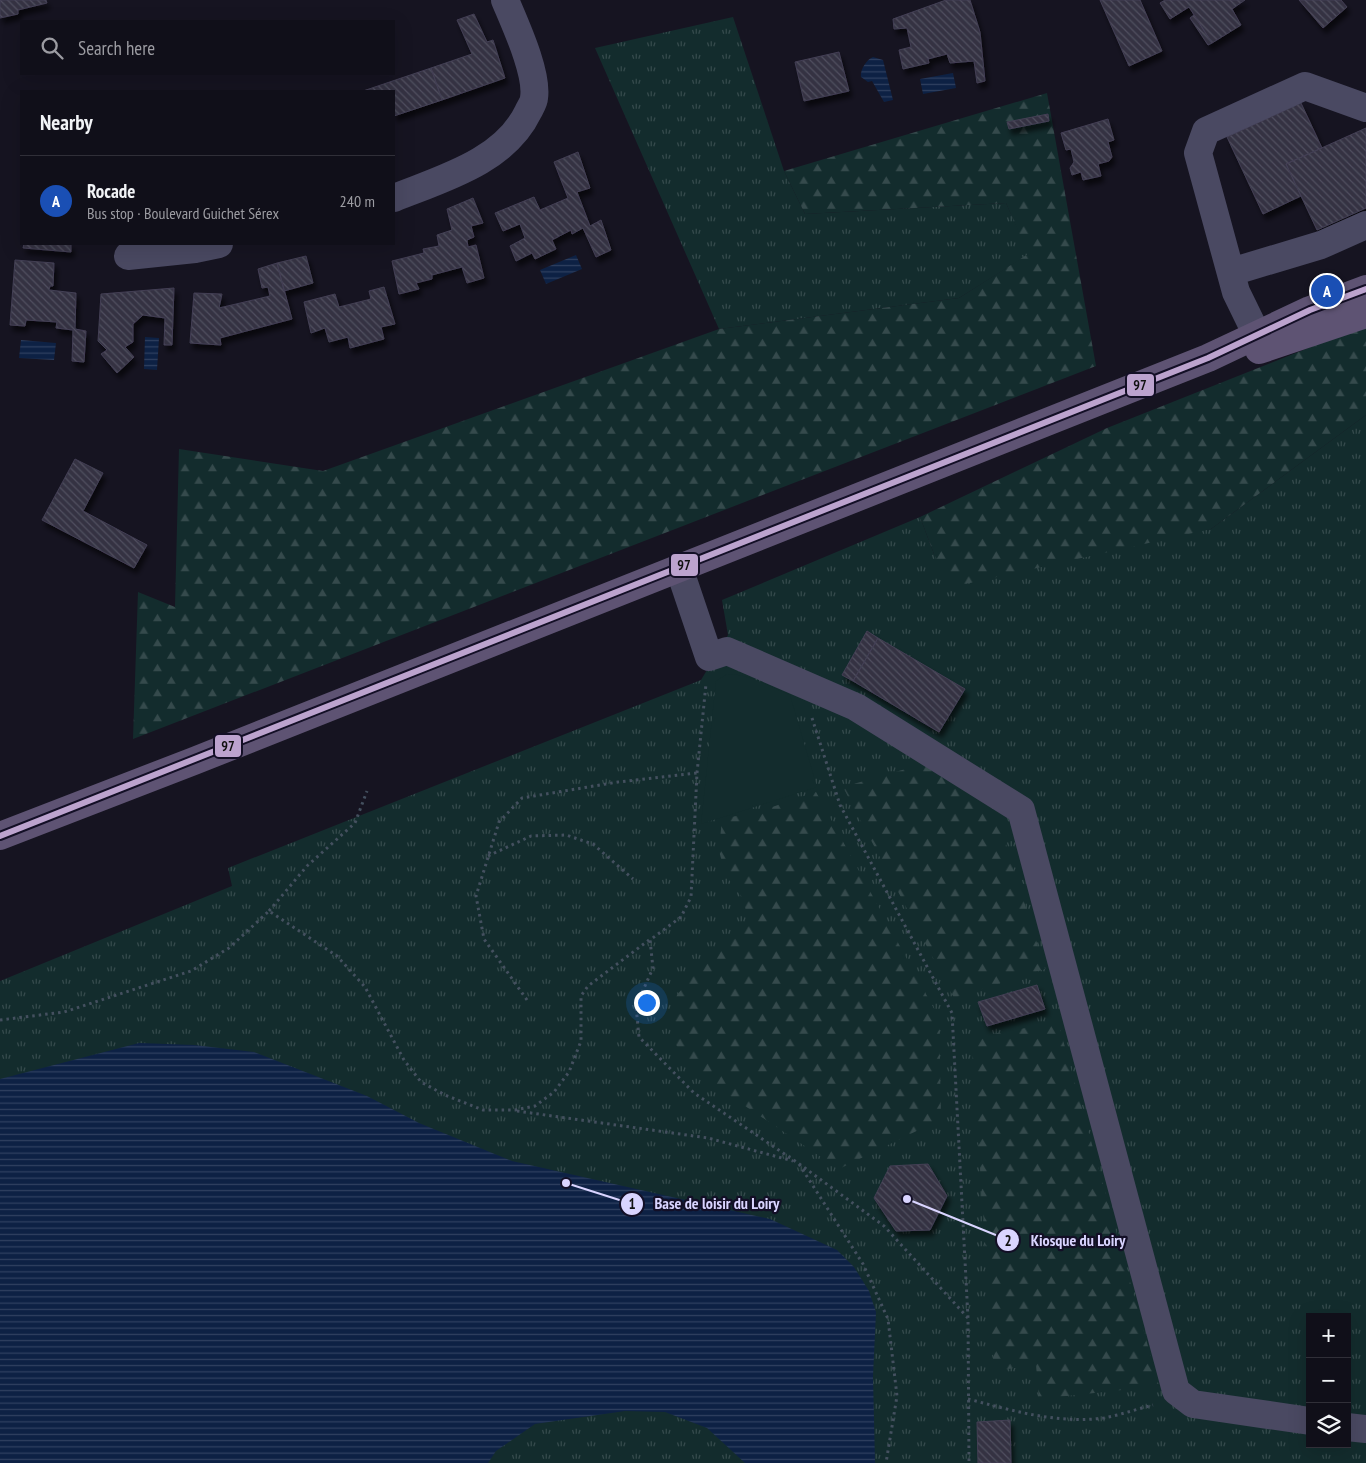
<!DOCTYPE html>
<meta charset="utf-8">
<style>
:root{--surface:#100f19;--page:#191822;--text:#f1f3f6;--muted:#9c9ca2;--line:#302f38;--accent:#0f766e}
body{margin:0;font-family:"PT Sans Narrow",sans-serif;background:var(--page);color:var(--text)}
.controls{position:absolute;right:15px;bottom:15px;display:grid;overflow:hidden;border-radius:0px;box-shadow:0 5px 20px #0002}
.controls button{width:45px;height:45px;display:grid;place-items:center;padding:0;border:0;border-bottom:1px solid var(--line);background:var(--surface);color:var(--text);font:25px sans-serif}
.you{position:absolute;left:646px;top:1002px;width:18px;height:18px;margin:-12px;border:4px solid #fff;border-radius:50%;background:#1a73e8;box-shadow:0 0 0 8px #1a73e833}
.badge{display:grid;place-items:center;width:32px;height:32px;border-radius:50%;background:var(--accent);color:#fff;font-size:16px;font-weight:700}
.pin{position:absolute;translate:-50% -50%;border:2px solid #fff;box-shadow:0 1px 5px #0006}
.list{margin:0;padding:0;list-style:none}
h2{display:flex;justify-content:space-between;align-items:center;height:65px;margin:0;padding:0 20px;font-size:21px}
h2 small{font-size:16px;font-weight:400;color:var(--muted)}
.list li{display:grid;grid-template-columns:32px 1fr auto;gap:15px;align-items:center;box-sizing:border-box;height:90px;padding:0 20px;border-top:1px solid var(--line)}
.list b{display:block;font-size:19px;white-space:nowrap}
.list p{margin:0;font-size:16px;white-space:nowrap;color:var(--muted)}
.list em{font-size:16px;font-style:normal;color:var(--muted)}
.icon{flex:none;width:28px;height:28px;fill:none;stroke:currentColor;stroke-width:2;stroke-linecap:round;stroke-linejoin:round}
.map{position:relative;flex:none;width:1366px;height:1463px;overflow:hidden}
.search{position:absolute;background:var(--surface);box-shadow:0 5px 20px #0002;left:20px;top:20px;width:375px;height:55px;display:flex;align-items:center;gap:12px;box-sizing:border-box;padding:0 18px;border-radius:0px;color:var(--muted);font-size:19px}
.panel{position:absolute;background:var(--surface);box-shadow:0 5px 20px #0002;left:20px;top:90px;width:375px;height:155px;border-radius:0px}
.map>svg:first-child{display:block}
.grass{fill:url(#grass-tufts);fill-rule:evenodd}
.forest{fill:url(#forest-firs)}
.garden{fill:#132c2d}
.water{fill:url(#water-rules)}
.building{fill:url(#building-back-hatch);stroke:#433f54;filter:url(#shadow)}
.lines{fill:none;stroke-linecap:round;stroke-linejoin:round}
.path{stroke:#44505f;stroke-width:3;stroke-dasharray:2.5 4;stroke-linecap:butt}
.minor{stroke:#4a4962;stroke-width:28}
.major{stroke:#5e5373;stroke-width:28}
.bus-1-casing{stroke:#130f26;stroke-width:10}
.bus-1{stroke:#bca3ce;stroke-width:6}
.leader{fill:none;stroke:#d9d4ff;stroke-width:2}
.callout-dot{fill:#d9d4ff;stroke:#130f26;stroke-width:2}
.mark-label{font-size:15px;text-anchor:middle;font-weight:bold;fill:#111}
.callout-label{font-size:16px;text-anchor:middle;font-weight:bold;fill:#d9d4ff;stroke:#130f26;stroke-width:4.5;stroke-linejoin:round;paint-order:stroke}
.line-badge{stroke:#130f26;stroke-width:2}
.pale-badge-label{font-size:14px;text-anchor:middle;font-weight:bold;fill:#111}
</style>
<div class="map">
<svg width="1366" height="1463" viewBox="0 0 1366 1463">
<defs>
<pattern id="grass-tufts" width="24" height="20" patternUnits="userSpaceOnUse" patternTransform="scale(1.25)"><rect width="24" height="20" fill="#132c2d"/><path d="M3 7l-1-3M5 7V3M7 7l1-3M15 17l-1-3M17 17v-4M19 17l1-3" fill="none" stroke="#354a4c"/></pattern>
<pattern id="forest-firs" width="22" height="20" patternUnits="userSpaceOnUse" patternTransform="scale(1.25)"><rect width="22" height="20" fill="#132c2d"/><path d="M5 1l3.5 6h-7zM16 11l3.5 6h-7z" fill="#354a4c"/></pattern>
<pattern id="water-rules" width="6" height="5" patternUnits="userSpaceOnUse" patternTransform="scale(1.25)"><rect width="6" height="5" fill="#0d2144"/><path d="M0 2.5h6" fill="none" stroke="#304060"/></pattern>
<pattern id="building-back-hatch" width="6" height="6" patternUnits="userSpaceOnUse" patternTransform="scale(1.25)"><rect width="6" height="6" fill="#343243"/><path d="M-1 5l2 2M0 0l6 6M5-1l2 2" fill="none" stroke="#514f5f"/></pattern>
<filter id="shadow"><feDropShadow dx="3" dy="5.5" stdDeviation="2.5" flood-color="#0009"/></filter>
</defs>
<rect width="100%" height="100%" fill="#161421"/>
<path class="grass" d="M733 17 784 171 805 214 1006 203 1029 254 959 298 719 329 595 48Z
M1366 415V1463H0V981L232 886 228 868 701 680 728 635 722 600 920 517 934 554 1211 529ZM1310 1317H1347V1444H1310Z"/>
<path class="forest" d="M1047 93 1096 366 133 739 138 592 175 607 179 449 323 471 719 329 959 298 1028 254 1006 203 805 214 784 171Z
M1366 325V415L1211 529 952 587 934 554 920 517 1107 428Z
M930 762 993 802 1045 969 954 998 843 787Z
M816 792 939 1018 941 1119 839 1169 696 1073 674 1042 668 1021 677 995 718 945 737 932 748 918 742 897 726 876 719 851 722 818 752 814Z
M1058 1022 1159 1386 1039 1399 1036 1365 994 1371 971 1038Z"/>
<path class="garden" d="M727 674C749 674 769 686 790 695L817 787 701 824 716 681Z"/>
<path class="water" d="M873 57 883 60 893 100 884 102 872 81 868 82 861 77C860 70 866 60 873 57Z
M953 73 956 88 923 94 920 79Z
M576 255 582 269 546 284 540 270Z
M145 337 159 338 157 370 144 369Z
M21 340 56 343 54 360 19 358Z
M139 1043 194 1045 254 1052 367 1096 419 1123 512 1161 770 1219 837 1250 854 1267 869 1291 876 1312 873 1376 875 1463H745L707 1428 665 1412 625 1411 535 1424 496 1451 488 1463H0V1079Z"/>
<path class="building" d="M0 0H46L47 3 18 10V14L0 18Z
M946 0H970L980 32 985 81 977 83 974 61 950 63 947 54 928 59 929 63 903 69 899 50 911 47 907 28 894 29 893 19Z
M1100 0H1140L1162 51 1129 66Z
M1165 0H1245L1232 9 1241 25 1212 43 1189 7 1170 19 1160 3Z
M1299 0H1341L1347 7 1323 28Z
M474 14 487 42 493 40 505 78 442 100 431 68 472 54 457 20Z
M1194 15 1212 43 1208 45 1190 18Z
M839 52 849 91 804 101 795 62Z
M431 68 442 100 394 116V91H363Z
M1301 103 1322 148 1286 164 1301 196 1263 214 1227 137Z
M1048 114 1049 121 1009 129 1007 122Z
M1108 119 1114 140 1108 142 1112 157 1109 161 1098 164 1101 176 1083 180 1081 172 1072 175 1070 168 1074 162 1071 149 1066 150 1061 133Z
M1366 128V208L1317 230 1286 164Z
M578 152 590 188 577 192 590 226 601 220 611 250 596 257 583 228 572 234 571 230 552 240 556 249 535 259 532 253 516 261 510 246 525 238 520 224 503 231 495 213 534 197 540 210 568 198 554 162Z
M473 198 483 223 471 226 474 237 467 240 468 247 476 245 484 278 467 283 462 267 432 275V279L416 283 419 289 399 294 392 261 424 253 423 249 439 246 437 235 452 230 447 209Z
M24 244H71V252L23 248Z
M306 256 313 283 284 291 277 263Z
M15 260 54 263 53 286H50L49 290 76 293 75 329 86 331 84 362 72 361 73 330 56 328 57 322 26 320 25 326 10 325Z
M277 263 292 319 220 338 221 345 190 343 194 293 222 294 219 308 270 296 268 287 262 288 258 269Z
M384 287 395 324 381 327 384 339 350 348 348 337 329 342 325 328 311 333 304 302 335 294 339 307 371 299 369 291Z
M174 288 172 345H164L165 318 143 315 133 324V342L125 347 134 357 117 373 101 354 107 350 98 341 101 294Z
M75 459 103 473 83 511 147 545 134 568 42 520Z
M867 631 878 638 853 681 842 675Z
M878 638 965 689 939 732 853 681Z
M1037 985 1045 1009 987 1026 978 1002Z
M928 1164 947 1196 930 1230 896 1231 874 1198 890 1166Z
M1010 1420 1011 1463H978L977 1422Z"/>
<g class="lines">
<path class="path" d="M812 718 840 805 952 1013 968 1318 969 1463
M697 773 706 684
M488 856 531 836 566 835 593 844 633 879
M269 911 307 866 355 823 367 791
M527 1000 484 939 476 896 499 822 522 798 618 782 697 773 691 897 681 917 650 940 653 968 636 1006 639 1037 694 1093 798 1163 884 1226 968 1318
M0 1020 64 1012 191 971 229 948 269 911 337 956 365 987 404 1060 421 1082 445 1095 483 1110H515L535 1106 554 1092 569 1072 581 1041V996L588 986 649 940
M517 1111 708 1138 793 1161
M799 1164 863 1264 888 1319 897 1396 886 1463
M968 1399C1014 1411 1057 1424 1104 1418 1120 1415 1137 1409 1153 1405"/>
<path class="minor" d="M394 198C441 179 504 162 528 112 530 108 534 102 534 98 538 73 515 24 505 0
M128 256 195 249 219 244
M1231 272 1321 245 1366 225
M1257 335 1236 292 1198 153 1206 131 1305 86 1366 108
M679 568 709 657 727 651 856 707 1021 810 1176 1391 1193 1404 1310 1421
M1347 1427 1366 1429"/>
<path class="major" d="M1259 350 1366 314
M0 836 194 761 1208 358 1310 310 1366 289"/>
<defs>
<path id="bus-1" d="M0 836 1208 358 1310 310 1366 289"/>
</defs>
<use href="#bus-1" class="bus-1-casing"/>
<use href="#bus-1" class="bus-1"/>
</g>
<path class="leader" d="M566 1183L632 1204M907 1199L1008 1240"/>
<g class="callout-dot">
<circle cx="566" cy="1183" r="5"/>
<circle cx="907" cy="1199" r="5"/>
<circle cx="632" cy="1204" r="12"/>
<circle cx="1008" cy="1240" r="12"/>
</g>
<g class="mark-label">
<text x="632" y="1209">1</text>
<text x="1008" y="1246">2</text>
</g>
<g class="callout-label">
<text x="717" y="1209">Base de loisir du Loiry</text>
<text x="1078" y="1246">Kiosque du Loiry</text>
</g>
<g class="line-badge">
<rect x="1126" y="373" width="29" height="24" rx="5" fill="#bca3ce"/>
<rect x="670" y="553" width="29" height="24" rx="5" fill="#bca3ce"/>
<rect x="214" y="734" width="28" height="24" rx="5" fill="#bca3ce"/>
</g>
<g class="pale-badge-label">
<text x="1140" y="390">97</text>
<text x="684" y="570">97</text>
<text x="228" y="751">97</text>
</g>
</svg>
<div class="controls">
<button>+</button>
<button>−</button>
<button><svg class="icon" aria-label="layers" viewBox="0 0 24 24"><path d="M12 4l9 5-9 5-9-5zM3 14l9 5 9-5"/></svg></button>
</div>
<div class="you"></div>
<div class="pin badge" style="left:1327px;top:291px;background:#1a4fb4">A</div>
<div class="search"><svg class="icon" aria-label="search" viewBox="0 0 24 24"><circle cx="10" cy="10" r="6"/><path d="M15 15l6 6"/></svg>Search here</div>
<section class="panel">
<h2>Nearby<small></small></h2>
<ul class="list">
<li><span class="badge" style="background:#1a4fb4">A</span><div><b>Rocade</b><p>Bus stop · Boulevard Guichet Sérex</p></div><em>240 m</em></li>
</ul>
</section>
</div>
